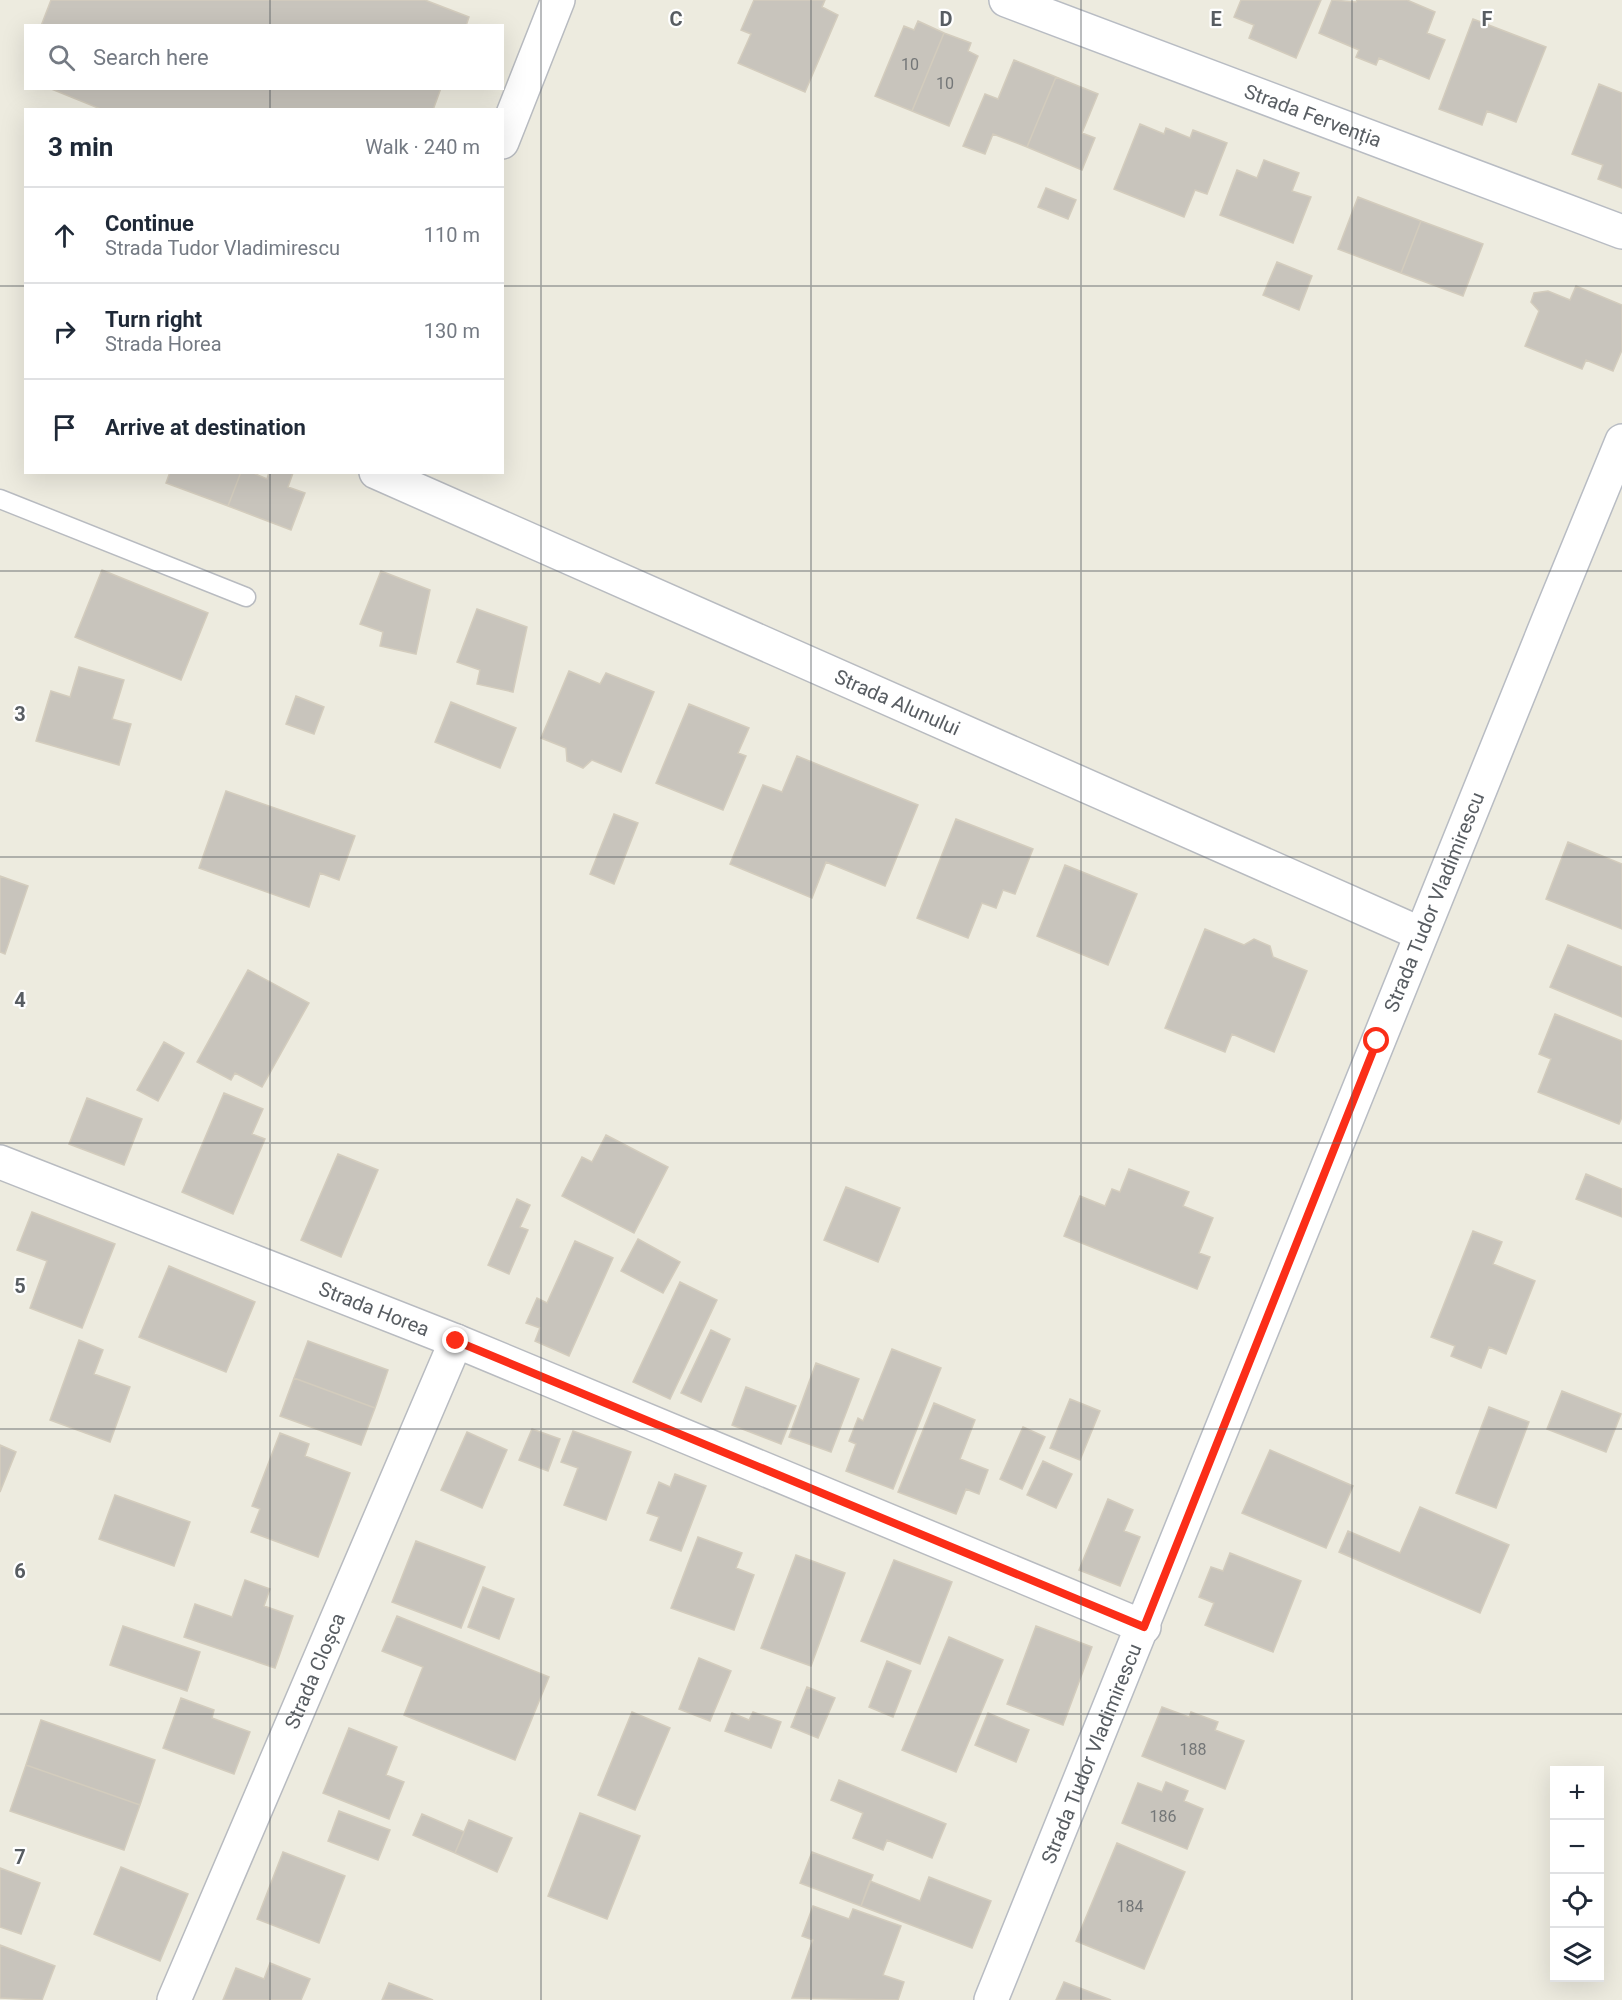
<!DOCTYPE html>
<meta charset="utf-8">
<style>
:root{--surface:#fff;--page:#f6f6f7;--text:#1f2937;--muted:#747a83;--line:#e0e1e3}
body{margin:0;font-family:Roboto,sans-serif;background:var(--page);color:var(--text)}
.controls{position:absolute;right:18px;bottom:18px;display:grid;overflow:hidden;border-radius:0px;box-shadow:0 6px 24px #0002}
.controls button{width:54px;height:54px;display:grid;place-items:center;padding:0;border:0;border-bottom:2px solid var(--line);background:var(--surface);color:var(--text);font:30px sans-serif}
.stop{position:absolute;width:18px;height:18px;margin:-14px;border:4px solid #fb2e18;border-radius:50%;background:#fff}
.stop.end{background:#fb2e18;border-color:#fff;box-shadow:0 2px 6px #0008}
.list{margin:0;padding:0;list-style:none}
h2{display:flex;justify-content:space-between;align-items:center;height:78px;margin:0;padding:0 24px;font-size:26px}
h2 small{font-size:20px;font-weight:400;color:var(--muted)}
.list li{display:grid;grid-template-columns:39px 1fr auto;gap:18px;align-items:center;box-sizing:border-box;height:96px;padding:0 24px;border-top:2px solid var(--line)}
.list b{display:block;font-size:22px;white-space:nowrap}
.list p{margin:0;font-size:20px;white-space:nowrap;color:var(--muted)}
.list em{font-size:20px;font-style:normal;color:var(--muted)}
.icon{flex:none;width:33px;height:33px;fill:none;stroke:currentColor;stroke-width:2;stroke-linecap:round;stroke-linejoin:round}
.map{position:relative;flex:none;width:1622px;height:2000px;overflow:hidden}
.search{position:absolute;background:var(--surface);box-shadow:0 6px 24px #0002;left:24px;top:24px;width:480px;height:66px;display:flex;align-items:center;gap:15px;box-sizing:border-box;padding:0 21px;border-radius:0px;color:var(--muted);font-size:22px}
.panel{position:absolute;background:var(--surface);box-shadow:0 6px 24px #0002;left:24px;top:108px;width:480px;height:366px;border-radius:0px}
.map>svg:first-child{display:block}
.building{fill:#c8c4bc;stroke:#d3ccbd;stroke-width:1.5}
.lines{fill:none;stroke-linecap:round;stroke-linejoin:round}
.lane-casing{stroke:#b8bbc0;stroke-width:21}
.street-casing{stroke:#b8bbc0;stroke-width:36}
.secondary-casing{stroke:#b8bcc3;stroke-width:36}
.lane{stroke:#fff;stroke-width:18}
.street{stroke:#fff;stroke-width:33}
.secondary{stroke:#fff;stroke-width:33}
.route{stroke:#fb2e18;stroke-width:8}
.grid{fill:none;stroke:#585d62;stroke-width:1.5;stroke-opacity:0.55}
.labels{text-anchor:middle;stroke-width:4.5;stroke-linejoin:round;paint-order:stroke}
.number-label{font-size:16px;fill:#747778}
.street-label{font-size:20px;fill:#585d62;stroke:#fff}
.grid-label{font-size:20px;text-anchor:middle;font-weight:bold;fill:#585d62;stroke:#fff;stroke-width:4.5;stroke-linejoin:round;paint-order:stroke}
</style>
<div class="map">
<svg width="1622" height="2000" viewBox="0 0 1622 2000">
<rect width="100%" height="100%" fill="#edebdf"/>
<path class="building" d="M51 0H425L469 17 466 26H41Z
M754 0H825L822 7 838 15 805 92 738 63 751 34 741 30Z
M1241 0H1321L1296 58 1249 38 1254 25 1234 17Z
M1332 0 1356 2 1357 0H1407L1435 12 1427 33 1445 40 1429 79 1379 58 1376 65 1356 57 1359 50 1319 33Z
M1473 19 1546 47 1516 122 1487 111 1482 125 1439 109Z
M918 21 944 33 912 111 875 96 904 26 914 30Z
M944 33 971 43 968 51 978 56 949 126 912 111Z
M1014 60 1056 77 1027 147 993 134 985 154 963 146 985 94 998 99Z
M1056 77 1098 94 1082 133 1095 138 1082 170 1027 147Z
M1599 84 1622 93V188L1598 179 1603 165 1572 154Z
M49 88H441L433 110H103Z
M1140 124 1164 134 1166 128 1190 138 1193 130 1227 143 1207 194 1195 190 1184 217 1114 189Z
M1264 160 1299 173 1292 191 1311 197 1293 243 1220 215 1237 170 1257 178Z
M1046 188 1076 200 1068 219 1038 207Z
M1358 197 1421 221 1401 273 1338 249Z
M1421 221 1483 244 1463 296 1401 273Z
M1277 262 1312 276 1299 310 1263 295Z
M1576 286 1622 305V350L1613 371 1586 360 1582 369 1525 346 1539 311 1531 302 1534 293 1548 291 1570 300Z
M170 472H241L228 506 166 483Z
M241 472H251L267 479 269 472 293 473 288 487 305 493 291 530 228 506Z
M102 570 208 613 181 680 75 637Z
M381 571 430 590 416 654 380 646 383 632 360 624Z
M477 609 527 627 513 692 477 684 480 670 457 662Z
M79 667 124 680 112 719 131 724 119 765 36 741 51 691 70 697Z
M569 671 600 684 606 673 654 692 621 772 592 760 583 768 567 761 566 748 541 738Z
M296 696 324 707 314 734 286 724Z
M451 702 516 728 500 768 435 742Z
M689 704 749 728 738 753 746 756 723 810 656 783Z
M797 756 918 805 885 886 826 862 812 898 730 864 763 785 782 792Z
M226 791 355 836 339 880 320 873 309 907 199 868Z
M614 814 638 823 614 884 590 874Z
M956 819 1033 849 1015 894 1003 890 996 908 982 903 968 938 917 918Z
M1568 842 1622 864V929L1546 899Z
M1065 865 1137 894 1108 965 1037 936Z
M0 876 28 886 5 954 0 952Z
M1205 929 1244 945 1254 939 1270 946 1273 957 1307 971 1274 1052 1232 1034 1225 1052 1165 1028Z
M1568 945 1622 967V1017L1550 987Z
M248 970 309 1003 262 1087 235 1073 231 1080 197 1062Z
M1555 1014 1622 1041V1117L1619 1124 1538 1092 1551 1059 1539 1054Z
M164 1042 184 1053 158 1101 137 1090Z
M224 1093 263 1109 252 1134 265 1139 233 1214 182 1192Z
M87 1098 142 1119 124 1165 69 1144Z
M606 1135 668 1167 634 1233 562 1196 582 1157 592 1162Z
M338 1154 378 1170 341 1257 301 1240Z
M1129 1169 1189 1192 1183 1206 1213 1218 1199 1253 1210 1257 1197 1289 1064 1236 1080 1196 1105 1206 1112 1189 1120 1192Z
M1586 1174 1622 1189V1217L1576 1199Z
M846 1187 900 1208 878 1262 824 1240Z
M517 1199 530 1205 520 1227 528 1230 509 1274 488 1265Z
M32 1212 115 1244 82 1328 30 1308 47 1261 17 1250Z
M1473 1231 1502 1242 1493 1264 1535 1281 1506 1354 1489 1347 1481 1368 1451 1356 1455 1346 1431 1337Z
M638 1239 680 1262 663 1293 621 1271Z
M575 1241 613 1258 569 1356 535 1341 540 1328 526 1323 537 1298 547 1303Z
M169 1266 255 1302 226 1372 139 1337Z
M680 1282 717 1300 670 1399 633 1382Z
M711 1330 730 1339 701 1402 681 1393Z
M79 1340 103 1350 94 1374 130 1387 110 1442 50 1420Z
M308 1341 388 1370 375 1408 294 1378Z
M892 1349 941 1368 893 1489 846 1471 856 1444 849 1441 858 1418 863 1421Z
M816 1363 859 1379 831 1452 789 1437Z
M294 1378 375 1408 361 1445 280 1416Z
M746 1387 796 1406 781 1444 732 1425Z
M1562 1391 1621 1414 1606 1452 1547 1429Z
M1070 1399 1100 1411 1080 1460 1050 1448Z
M934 1403 975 1420 960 1459 988 1470 979 1494 966 1489 956 1514 898 1492Z
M1489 1407 1529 1422 1496 1508 1456 1493Z
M1023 1427 1045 1437 1022 1489 1000 1479Z
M532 1429 560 1439 548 1471 519 1460Z
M573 1431 631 1452 606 1520 564 1505 578 1468 561 1462Z
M467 1432 507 1450 482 1508 441 1490Z
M280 1433 309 1444 305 1456 350 1473 318 1557 251 1532 260 1509 252 1506Z
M0 1445 16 1452 0 1492Z
M1270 1450 1353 1486 1326 1548 1242 1513Z
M1043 1461 1072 1474 1056 1508 1027 1495Z
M675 1474 706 1486 681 1551 650 1540 659 1517 647 1513 659 1482 670 1487Z
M115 1495 190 1522 174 1566 99 1539Z
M1108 1499 1133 1510 1124 1531 1140 1537 1120 1586 1079 1570Z
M1420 1507 1509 1545 1480 1613 1339 1552 1348 1531 1400 1553Z
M698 1537 742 1553 736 1568 754 1575 734 1630 671 1608Z
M416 1541 485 1567 461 1628 392 1602Z
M1230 1553 1301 1581 1273 1652 1205 1625 1214 1603 1199 1597 1211 1567 1223 1571Z
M796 1555 845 1573 811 1666 761 1648Z
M894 1560 952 1582 920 1664 861 1641Z
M245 1580 270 1589 264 1606 293 1616 275 1668 184 1637 195 1604 232 1617Z
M483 1587 514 1599 499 1639 468 1627Z
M397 1616 549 1677 515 1760 404 1715 423 1667 382 1651Z
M123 1626 200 1652 187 1691 110 1665Z
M1036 1626 1092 1647 1063 1725 1007 1704Z
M949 1637 1003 1660 956 1772 902 1750Z
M699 1658 731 1671 710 1721 679 1709Z
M887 1661 911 1671 893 1717 869 1707Z
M807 1687 835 1698 818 1738 791 1727Z
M181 1698 214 1710 212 1718 250 1732 234 1774 163 1748Z
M1162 1707 1189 1717 1191 1712 1218 1722 1215 1730 1244 1741 1225 1789 1142 1756Z
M632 1712 670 1728 635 1810 598 1795Z
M753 1712 781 1722 771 1748 725 1731 732 1713 749 1720Z
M988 1713 1029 1730 1016 1762 975 1745Z
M41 1720 155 1760 140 1805 26 1765Z
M349 1728 397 1747 386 1775 404 1782 389 1819 323 1793Z
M26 1765 140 1805 124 1850 10 1811Z
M839 1780 946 1824 932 1858 887 1840 883 1850 853 1838 863 1813 831 1800Z
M1166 1782 1188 1791 1184 1801 1203 1809 1187 1849 1122 1823 1138 1783 1162 1792Z
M339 1811 390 1830 378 1860 328 1841Z
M580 1813 640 1836 607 1919 548 1896Z
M422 1814 464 1832 455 1853 413 1835Z
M469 1820 512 1838 497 1872 455 1853Z
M1117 1843 1185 1872 1144 1969 1076 1941Z
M283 1852 345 1876 319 1943 257 1919Z
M812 1852 873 1875 861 1906 800 1883Z
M121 1867 188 1894 160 1961 94 1934Z
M0 1868 40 1883 21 1934 0 1927Z
M929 1877 991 1901 972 1948 861 1906 870 1881 920 1901Z
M813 1906 849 1919 853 1909 901 1926 883 1975 904 1982 898 2000 792 1998 813 1940 802 1936Z
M0 1945 55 1966 42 2000 0 1998Z
M270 1963 310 1979 301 2000H223L236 1968 264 1979Z
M1064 1982 1111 2000H1056Z
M389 1983 433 2000H382Z"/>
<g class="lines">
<defs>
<path id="lane" d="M0 499 246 597"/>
<g id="street">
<path d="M502 142 558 0"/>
<path id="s1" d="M376 472 1419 933"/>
<path id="s2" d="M0 1162 456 1341 1144 1627"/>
<path id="s3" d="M174 2000 456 1341"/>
</g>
<g id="secondary">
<path id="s4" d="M1006 0 1622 232"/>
<path id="s5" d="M991 2000C1204 1481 1408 959 1622 441"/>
</g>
</defs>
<use href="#lane" class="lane-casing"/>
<use href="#street" class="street-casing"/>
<use href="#secondary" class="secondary-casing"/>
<use href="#lane" class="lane"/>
<use href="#street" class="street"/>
<use href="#secondary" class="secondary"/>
</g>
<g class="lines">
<path class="route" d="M456 1341 1144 1627 1377 1041"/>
</g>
<path class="grid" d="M270 0V26M541 0V2000M811 0V2000M1081 0V2000M1352 0V2000M270 88V110M0 286H26M502 286H1622M270 472V2000M0 571H1622M0 857H1622M0 1143H1622M0 1429H1622M0 1714H1622"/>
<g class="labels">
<g class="number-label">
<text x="910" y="70">10</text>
<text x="945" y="89">10</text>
<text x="1193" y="1755">188</text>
<text x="1163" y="1822">186</text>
<text x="1130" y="1912">184</text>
</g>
<g class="street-label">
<text dy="7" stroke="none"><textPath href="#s4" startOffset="328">Strada Fervenția</textPath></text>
<text dy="7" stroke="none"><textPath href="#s1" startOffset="570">Strada Alunului</textPath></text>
<text dy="7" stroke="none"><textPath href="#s5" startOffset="1184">Strada Tudor Vladimirescu</textPath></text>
<text dy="7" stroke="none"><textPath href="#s2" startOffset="402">Strada Horea</textPath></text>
<text dy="7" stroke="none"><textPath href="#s3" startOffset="358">Strada Cloșca</textPath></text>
<text dy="7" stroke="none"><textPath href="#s5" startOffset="266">Strada Tudor Vladimirescu</textPath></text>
</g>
</g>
<g class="grid-label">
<text x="676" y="26">C</text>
<text x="946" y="26">D</text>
<text x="1216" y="26">E</text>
<text x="1487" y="26">F</text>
<text x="20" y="721">3</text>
<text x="20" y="1007">4</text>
<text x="20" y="1293">5</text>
<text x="20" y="1578">6</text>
<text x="20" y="1864">7</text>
</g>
</svg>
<div class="controls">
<button>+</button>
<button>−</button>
<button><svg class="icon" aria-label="locate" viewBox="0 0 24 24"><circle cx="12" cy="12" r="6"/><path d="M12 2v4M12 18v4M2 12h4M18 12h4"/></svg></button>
<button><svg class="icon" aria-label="layers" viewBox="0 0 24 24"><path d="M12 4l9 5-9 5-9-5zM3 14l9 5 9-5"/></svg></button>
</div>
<div class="stop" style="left:1377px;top:1041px"></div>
<div class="stop end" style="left:456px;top:1341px"></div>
<div class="search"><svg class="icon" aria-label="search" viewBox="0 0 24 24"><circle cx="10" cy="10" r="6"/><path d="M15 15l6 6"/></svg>Search here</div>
<section class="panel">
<h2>3 min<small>Walk · 240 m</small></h2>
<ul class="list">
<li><svg class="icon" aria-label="ahead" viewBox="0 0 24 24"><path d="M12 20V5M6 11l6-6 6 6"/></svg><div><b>Continue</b><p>Strada Tudor Vladimirescu</p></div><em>110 m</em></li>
<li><svg class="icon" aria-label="right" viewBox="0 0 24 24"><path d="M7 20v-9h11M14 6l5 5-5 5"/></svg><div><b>Turn right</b><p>Strada Horea</p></div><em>130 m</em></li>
<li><svg class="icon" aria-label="arrive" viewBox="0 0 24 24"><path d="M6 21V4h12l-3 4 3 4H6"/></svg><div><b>Arrive at destination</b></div></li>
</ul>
</section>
</div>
